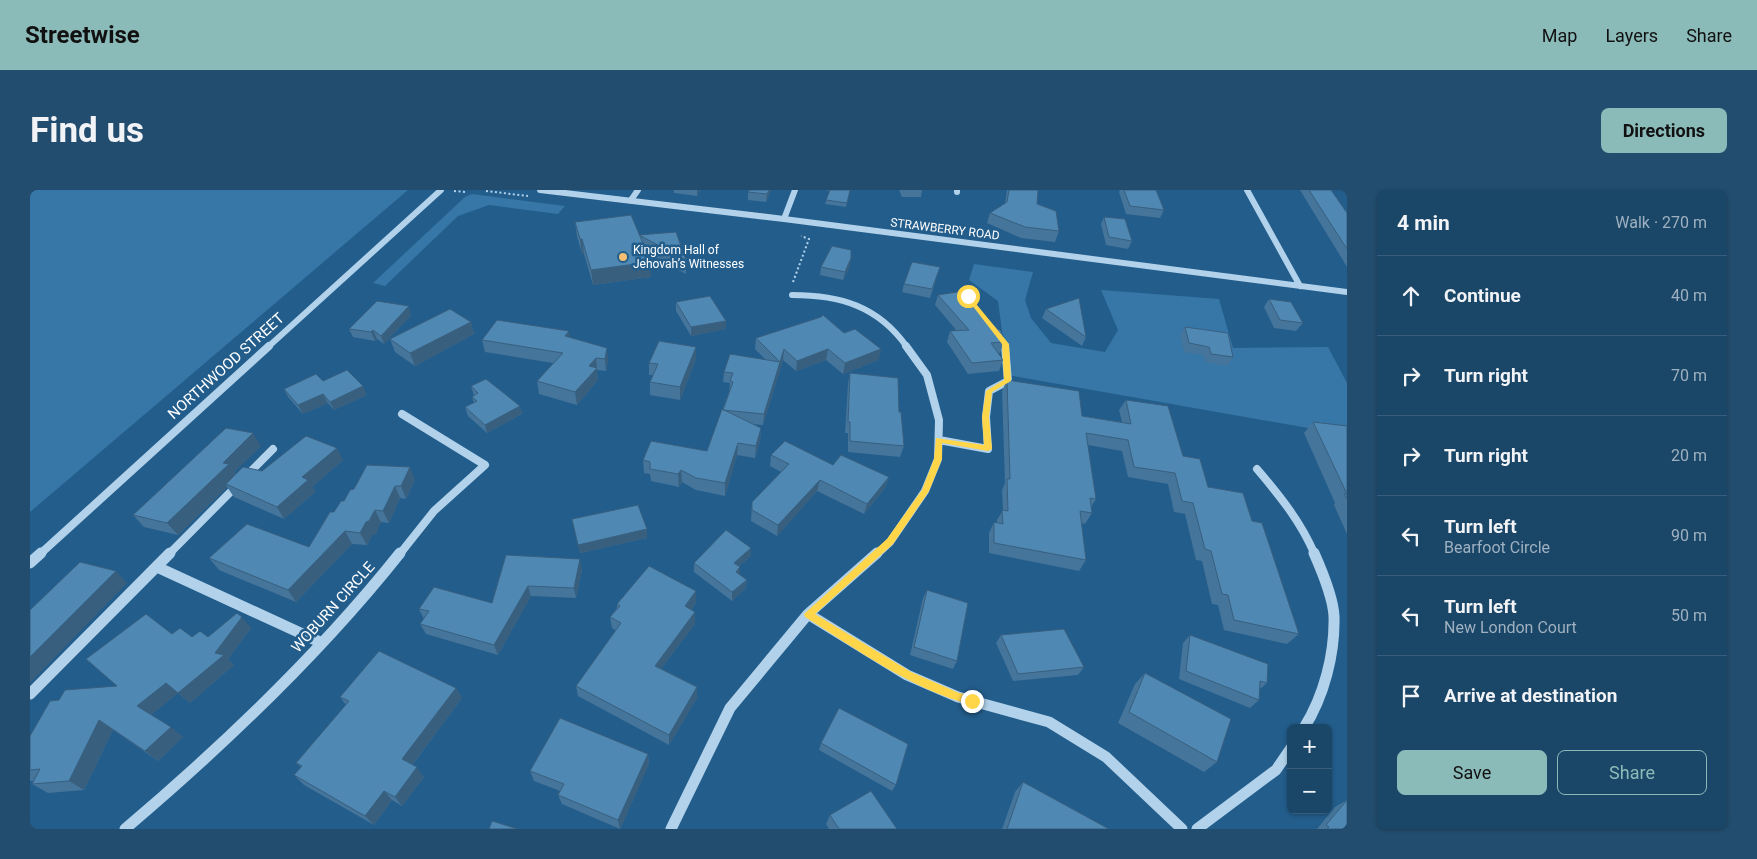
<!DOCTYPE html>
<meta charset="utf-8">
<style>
:root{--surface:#1a4668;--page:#234d6e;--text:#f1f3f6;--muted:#9fb1c0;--line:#385e7c;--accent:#8bbbb9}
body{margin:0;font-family:Roboto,sans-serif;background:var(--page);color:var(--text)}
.controls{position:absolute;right:15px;bottom:15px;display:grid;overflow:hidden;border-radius:8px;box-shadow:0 1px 4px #0004}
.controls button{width:45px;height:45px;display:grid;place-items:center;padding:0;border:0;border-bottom:1px solid var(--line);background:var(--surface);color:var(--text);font:25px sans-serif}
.stop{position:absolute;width:15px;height:15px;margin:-11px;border:4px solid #ffd54a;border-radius:50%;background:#fff}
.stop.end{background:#ffd54a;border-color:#fff;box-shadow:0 1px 5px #0008}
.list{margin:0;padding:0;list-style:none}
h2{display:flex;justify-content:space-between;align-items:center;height:65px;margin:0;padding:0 20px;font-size:21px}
h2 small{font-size:16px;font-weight:400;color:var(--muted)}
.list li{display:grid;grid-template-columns:32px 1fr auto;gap:15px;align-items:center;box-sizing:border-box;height:80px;padding:0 20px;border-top:1px solid var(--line)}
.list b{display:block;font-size:19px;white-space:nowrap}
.list p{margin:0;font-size:16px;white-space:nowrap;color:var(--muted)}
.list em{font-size:16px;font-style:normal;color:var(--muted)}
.actions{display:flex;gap:10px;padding:15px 20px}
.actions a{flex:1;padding:11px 0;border:1px solid var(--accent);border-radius:8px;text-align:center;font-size:18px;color:var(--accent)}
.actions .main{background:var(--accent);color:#111}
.icon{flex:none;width:28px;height:28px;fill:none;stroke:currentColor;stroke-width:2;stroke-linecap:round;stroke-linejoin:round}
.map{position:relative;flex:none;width:1317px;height:639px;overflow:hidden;border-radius:8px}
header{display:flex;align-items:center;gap:30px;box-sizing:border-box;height:70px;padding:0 25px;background:var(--accent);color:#111}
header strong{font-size:24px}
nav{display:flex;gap:28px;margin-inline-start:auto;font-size:18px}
.intro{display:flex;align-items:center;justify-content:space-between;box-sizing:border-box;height:120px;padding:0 30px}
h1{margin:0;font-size:35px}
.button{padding:12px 22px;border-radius:8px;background:var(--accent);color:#111;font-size:18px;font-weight:700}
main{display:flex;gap:30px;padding:0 30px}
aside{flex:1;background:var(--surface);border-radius:8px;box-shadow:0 1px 4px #0004}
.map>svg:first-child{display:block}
.green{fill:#3777a8}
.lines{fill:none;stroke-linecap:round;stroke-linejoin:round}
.path{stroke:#b1d2ea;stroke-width:2;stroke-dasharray:2 2.5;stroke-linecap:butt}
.minor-far2{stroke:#b1d2ea;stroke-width:6}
.minor-far1{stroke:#b1d2ea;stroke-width:8}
.minor{stroke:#b1d2ea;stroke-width:11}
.wall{fill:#45759b}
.shaded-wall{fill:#385f7e}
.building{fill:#5088b4;stroke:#385f7e}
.route{fill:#ffd54a}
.poi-dot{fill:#f5c074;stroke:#235d8b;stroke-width:2}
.labels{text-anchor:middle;stroke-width:5;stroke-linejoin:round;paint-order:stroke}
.far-street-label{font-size:12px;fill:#fff;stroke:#235d8b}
.far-poi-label{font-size:12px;fill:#fff;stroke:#235d8b;text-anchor:start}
.street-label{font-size:15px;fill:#fff;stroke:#235d8b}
</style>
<header>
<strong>Streetwise</strong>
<nav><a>Map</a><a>Layers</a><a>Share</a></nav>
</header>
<div class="intro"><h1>Find us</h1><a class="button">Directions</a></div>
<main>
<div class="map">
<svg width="1317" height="639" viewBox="0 0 1317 639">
<rect width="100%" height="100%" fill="#235d8b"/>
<path class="green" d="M0 0H378L0 322Z
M442 4 535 16 528 24 459 15 428 26 355 96 343 93 435 7Z
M944 74 1003 82 995 110 1001 128 1021 153 1075 162 1088 140 1071 100 1189 109 1203 158 1298 157 1317 193V245L978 185 968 111 939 90Z"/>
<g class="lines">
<path class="path" d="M424 1 436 2
M456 1 498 6
M763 92 779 49 771 46"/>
<path class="minor-far2" d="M510 0 754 29 1317 102
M927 0V2
M1217 0 1270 96
M601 10 608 0
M754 29 765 0
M762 105C810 105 848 116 877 157
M968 143 975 157
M238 157 411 0"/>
<path class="minor-far1" d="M909 250 958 259 956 227 959 201 978 191 975 156
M1227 279C1250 306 1271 332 1285 365
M9 365 239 156
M138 365 243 259
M369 365 404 321 455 275 372 224
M846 365 860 352 895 301 908 269 909 230 897 185 876 156"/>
<path class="minor" d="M0 373 11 363
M127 377 292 453
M778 424 877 485 928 507 1019 532 1076 567 1152 639
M0 504 140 363
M1274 538C1294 506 1305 464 1304 426 1303 407 1292 381 1284 363
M95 639C194 555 289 465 370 363
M641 639 700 518 778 424 847 363
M1167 639 1246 580 1261 558"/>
</g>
<path class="wall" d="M644 0H670L667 6 644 3Z
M741 0 736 12 718 10V2Z
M795 0H820L816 17 795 14 800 1Z
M869 0H892L891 7H872Z
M977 0H1008L1007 14 1029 41 1025 52 991 48 957 33 960 23 975 14Z
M1090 0H1126L1134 20 1130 28 1096 24 1089 2Z
M1270 0H1301L1317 23V77Z
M1074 27 1102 51 1098 59 1076 55 1071 34Z
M545 32 609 45 656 70V84L617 63 621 87 563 95 554 64H552L547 46Z
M820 76 813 90 790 85 791 77Z
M910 77 900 108 872 102 874 94Z
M908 105 974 152 970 163H968L973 170 969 181 938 184 917 152 920 141H927L905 115Z
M1239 109 1273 133 1266 141 1244 138 1234 117Z
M646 112 696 139 661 146 646 121Z
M1016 119 1056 147 1052 156 1012 128Z
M381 125 354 154 347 149 345 151 323 147 319 139Z
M441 132 444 144 385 176 365 162 360 149Z
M1155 137 1203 167 1197 176 1176 172 1173 165 1154 162 1150 145Z
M539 141V148L578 170 576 181 567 180 568 190 547 215 509 204 507 191 523 173 455 162 452 150Z
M814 143 849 170 813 184 796 170 766 181 753 170 733 235 722 234 731 238 730 251 725 268 707 265 695 306 666 300 652 292 649 297 621 291 620 284 614 283 613 270 677 261 699 202 700 193 693 192 694 182 736 170 725 159 726 148Z
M666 157V169L650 210 620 205V192L623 185H619V173Z
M820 183 874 256 870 267 818 262V243H815L818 194Z
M977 190 1052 226 1092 232 1089 220 1096 210 1153 266 1178 297 1222 331 1269 444 1257 454 1194 440 1188 415 1182 414 1172 371 1166 370 1155 324 1144 322 1138 294 1098 287 1092 261 1058 255 1066 309 1061 317 1062 323 1055 334 1051 333 1056 370 1049 381 959 363V343L964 332 967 333V330L973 320 972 300 975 293 972 201Z
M441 196 490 216 492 224 457 243 438 226 435 217 444 213 442 207 444 206Z
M254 199 337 205 304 220 298 213 273 224 258 207Z
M1283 232 1317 236V344L1304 315 1305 313 1274 243Z
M231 256 204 282 206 284 313 270 282 297 285 302 254 329 204 307 197 297 148 345 114 337 103 325Z
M741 265 803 275 859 287 855 298 834 324 787 301 747 346 721 331 722 312 751 282 740 276Z
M385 290 376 309 370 308 359 333 351 332 346 344 342 345 337 355 322 354 266 412 189 380 179 368 279 357 304 322 314 311Z
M542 329 617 348 550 363Z
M721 358V366L709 376 710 385 717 390 716 398 702 411 664 382V373Z
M476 365 552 380 546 408 501 406 468 465 396 444 390 434 394 429 389 419 462 413Z
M897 400 927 471 923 479 880 465 893 408Z
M666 401V413L661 420 665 422V434L631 479 667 497V508L639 555 548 506 546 496 586 441 582 438 580 427 587 418V414Z
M221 438 198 469 204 475 160 513 148 503 121 525 153 547 128 571 83 540 54 600 18 603 2 594 4 591H0V546L29 510 87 496 142 444 162 447H178Z
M971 445 1054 477 1048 485 983 491 966 453Z
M1160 445 1237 493 1230 499 1229 510 1220 518 1149 489 1153 453Z
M1115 483 1187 572 1174 582 1088 533 1105 494Z
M426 498 432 508 383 574 394 587 372 616 362 610 344 635 274 595 264 585 271 577 266 573 316 515 310 507Z
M791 553 866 595 862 601 789 560Z
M618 564 619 574 590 639 532 614 528 605 530 601 504 591 500 581Z
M993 592 1079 639H972L985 602Z
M1317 610V639H1287L1305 617Z
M800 625 867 639H799L796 634Z"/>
<path class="shaded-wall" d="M667 0H670L667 6Z
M739 0H741L736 12 737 4Z
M550 49H552L554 64H552Z
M821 68 820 76 813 90 815 82Z
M621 72V87L563 95 561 80Z
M379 116 381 125 354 154 351 146Z
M696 131V139L661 146V137Z
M441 132 444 144 385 176 380 163Z
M343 140 347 149 345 151 341 142Z
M539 141 540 154 535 146Z
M666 157V169L650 210V197Z
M577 158 578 170 576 181 575 169Z
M754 159 753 170 733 235 734 224Z
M798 159 796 170 766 181 767 171Z
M851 159 849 170 813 184 815 173Z
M566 168 568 190 547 215 545 202 559 176Z
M333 196 337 205 304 220 300 212Z
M293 204 298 213 273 224 268 215Z
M490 216 492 224 457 243 455 235Z
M731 238 730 251 725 268 726 256Z
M223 243 231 256 204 282 207 287 196 294 197 297 148 345 137 333 193 273Z
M708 253 707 265 695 306V293Z
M307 258 313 270 282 297 285 302 254 329 247 317 272 287Z
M380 277 385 290 376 309 371 296Z
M651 280 652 292 649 297 648 284Z
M859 287 855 298 834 324 837 314Z
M790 290 787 301 747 346 748 335Z
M365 296 370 308 359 333 353 321Z
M345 320 351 332 346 344 342 345 337 355 330 343 336 332Z
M617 339V348L550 363 548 355Z
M315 341 322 354 266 412 258 400Z
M721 358V366L703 381 704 373Z
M550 369 552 380 546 408 544 398Z
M710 377V385L706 382Z
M86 381 97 393 0 493V467Z
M717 390 716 398 702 411V402Z
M498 396 501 406 468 465 464 455Z
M666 401V413L655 428V416Z
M665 422V434L625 487V476Z
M212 427 221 438 198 469 204 475 160 513 148 503 185 463Z
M136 493 148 503 120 526 107 516Z
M667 497V508L639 555V545Z
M426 498 432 508 379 579 372 569Z
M69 530 83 540 54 600 39 591Z
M141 537 153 547 128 571 115 561Z
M618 564 619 574 590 639 588 630Z
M387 577 394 587 372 616 365 607Z
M354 601 362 610 344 635 335 626Z"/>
<path class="building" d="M719 0H739L737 4 718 2Z
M800 0H820L817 13 796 10Z
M979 0H1008L1007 14 1026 21 1029 41 995 37 960 23 977 12Z
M1094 0H1126L1134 20 1100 16Z
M1279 0H1301L1317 23V59Z
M601 25 621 72 561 80 552 49H550L545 32Z
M1074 27 1095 29 1102 51 1079 47Z
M646 42 656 70 609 45Z
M802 56 821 60V68L815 82 791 77Z
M882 72 910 77 902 99 874 94Z
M933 101 973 145 974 152 961 153 973 170 942 173 920 141 939 140 908 105Z
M680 106 696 131 661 137 646 112Z
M1049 108 1056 147 1016 119Z
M1239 109 1261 112 1273 133 1250 130Z
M347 111 379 116 351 146 343 140 341 142 319 139Z
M420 119 441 132 380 163 360 149Z
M793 125 814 143 825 139 851 159 815 173 798 159 767 171 754 159 734 224 693 220 703 192 700 191 703 183 694 182 700 164 750 172 726 148 791 127Z
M467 130 539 141 535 146 577 158 575 169 566 168 559 176 567 178 545 202 507 191 533 163 452 150Z
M1155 137 1198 143 1203 167 1181 164 1179 157 1159 153Z
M629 151 666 157 650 197 620 192 628 174 619 173Z
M317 180 333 196 300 212 293 204 268 215 254 199 286 184 293 191Z
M820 183 868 188 869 222H871L874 256 820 251V232H818Z
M456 189 490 216 455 235 435 217 447 211 442 207 448 203 441 196Z
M977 190 1049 201 1052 226 1101 234 1096 210 1138 216 1153 266 1170 269 1178 297 1213 303 1222 331 1232 333 1269 444 1204 430 1198 405 1192 404 1181 361 1175 359 1163 313 1152 311 1145 283 1104 277 1098 250 1056 243 1066 309 1060 308 1062 323 1050 321 1056 370 964 353V332L973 334 972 320 978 321 977 289H980Z
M692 219 731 238 726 256 708 253 695 293 666 288 651 280 648 284 620 279V272L613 270 621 251 677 261Z
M1283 232 1317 236V309L1314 304H1317Z
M196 238 223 243 193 273 199 274 137 333 103 325Z
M276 246 307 258 272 287 278 290 247 317 196 294 213 277 232 281Z
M755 251 803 275 811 265 859 287 837 314 790 290 748 335 722 320V312L759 274 741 265Z
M337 275 380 277 371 296H365L353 321 345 320 339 331 336 332 330 343 315 341 258 400 179 368 217 334 279 357 300 322H304L311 311H314L320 300 324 299Z
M608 315 617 339 548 355 542 329Z
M696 340 721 358 704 373 710 377 706 382 717 390 702 402 664 373Z
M476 365 550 369 544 398 498 396 464 455 390 434 399 421 389 419 404 397 462 413Z
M50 372 86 381 0 467V420Z
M619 376 666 401 655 416 665 422 625 476 667 497 639 545 546 496 591 433 580 427 590 416 587 414Z
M897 400 938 413 927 471 884 457Z
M207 423 212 427 185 463 194 465 148 503 136 493 107 516 141 537 115 561 69 530 39 591 2 594 10 579 0 580V546L20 511 29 510 35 500 87 496 56 469 116 424 142 444 150 438 162 447 170 441 178 447Z
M1034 439 1054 477 988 484 971 445Z
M1160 445 1238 474 1237 493 1230 491 1229 510 1156 481Z
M349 461 426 498 372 569 387 577 365 607 354 601 335 626 264 585 272 576 266 573 319 511 310 507Z
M1115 483 1201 529 1187 572 1099 522Z
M809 518 878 554 866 595 791 553Z
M530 528 618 564 588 630 528 605 534 594 500 581Z
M993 592 1079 639H977Z
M841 601 867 639H809L800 625Z
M1317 610V639H1297L1299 637 1296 635Z
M462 631 488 639H459Z"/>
<path class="route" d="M938 104 979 154 981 191 962 202 959 227 962 259 958 261 912 253V269L899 301 863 354 785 424 881 482 929 503 946 507 947 511 942 515C881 499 828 460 775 427L774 424 857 349 892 300 904 269 906 248 954 255 952 227 956 201 974 190 972 154 935 106Z"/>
<circle class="poi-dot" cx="593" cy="67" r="5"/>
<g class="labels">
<g class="far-street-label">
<text transform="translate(915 39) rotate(7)" y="4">STRAWBERRY ROAD</text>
</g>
<g class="far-poi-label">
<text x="603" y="64">Kingdom Hall of<tspan x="603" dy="14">Jehovah’s Witnesses</tspan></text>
</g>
<g class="street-label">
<text transform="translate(196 176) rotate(-42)" y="5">NORTHWOOD STREET</text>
<text transform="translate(303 417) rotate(-48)" y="5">WOBURN CIRCLE</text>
</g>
</g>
</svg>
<div class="controls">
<button>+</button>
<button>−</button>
</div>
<div class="stop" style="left:938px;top:106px"></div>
<div class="stop end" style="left:942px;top:511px"></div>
</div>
<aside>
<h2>4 min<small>Walk · 270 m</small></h2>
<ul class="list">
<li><svg class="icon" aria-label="ahead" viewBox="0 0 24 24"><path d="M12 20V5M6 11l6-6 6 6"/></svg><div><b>Continue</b></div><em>40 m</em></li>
<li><svg class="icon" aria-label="right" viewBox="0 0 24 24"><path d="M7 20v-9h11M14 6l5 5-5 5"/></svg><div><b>Turn right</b></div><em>70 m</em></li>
<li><svg class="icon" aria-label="right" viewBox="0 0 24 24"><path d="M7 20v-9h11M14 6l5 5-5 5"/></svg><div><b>Turn right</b></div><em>20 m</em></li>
<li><svg class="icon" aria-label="left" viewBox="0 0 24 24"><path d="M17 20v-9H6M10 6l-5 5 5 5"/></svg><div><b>Turn left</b><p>Bearfoot Circle</p></div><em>90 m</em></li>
<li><svg class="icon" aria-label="left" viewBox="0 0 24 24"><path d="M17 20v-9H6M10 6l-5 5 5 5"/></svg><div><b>Turn left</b><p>New London Court</p></div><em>50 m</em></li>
<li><svg class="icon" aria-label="arrive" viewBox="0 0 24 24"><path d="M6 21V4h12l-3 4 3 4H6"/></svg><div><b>Arrive at destination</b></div></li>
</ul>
<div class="actions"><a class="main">Save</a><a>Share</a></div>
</aside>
</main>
